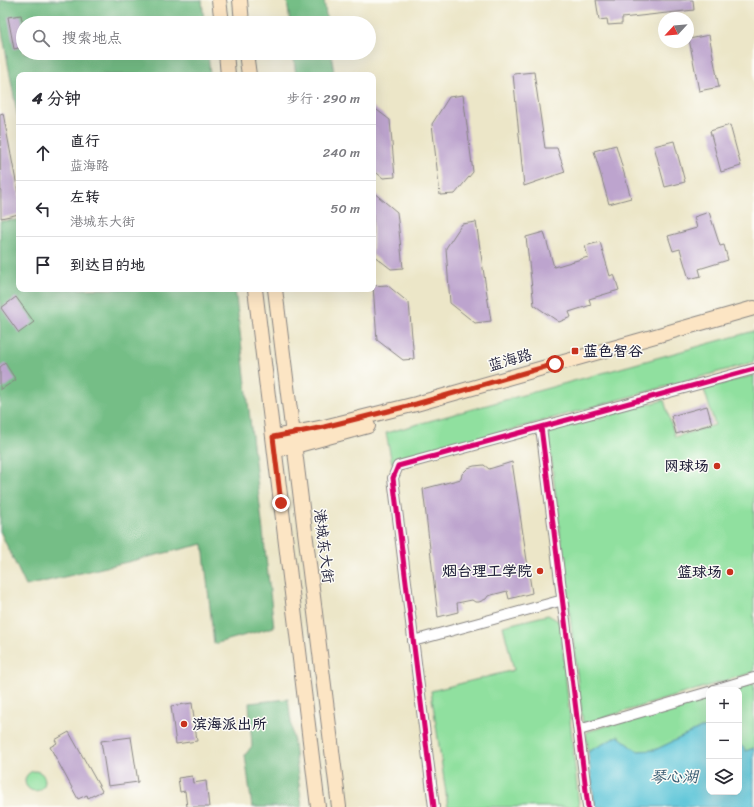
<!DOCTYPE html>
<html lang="zh">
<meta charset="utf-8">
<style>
:root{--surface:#fff;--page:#f2f2f3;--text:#2b2b33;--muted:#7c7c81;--line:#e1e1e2}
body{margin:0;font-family:Sriracha,"LXGW WenKai TC",sans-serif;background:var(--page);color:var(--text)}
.controls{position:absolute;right:12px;bottom:12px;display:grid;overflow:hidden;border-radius:8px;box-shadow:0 4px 16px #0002}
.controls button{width:36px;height:36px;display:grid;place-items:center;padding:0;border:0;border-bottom:1px solid var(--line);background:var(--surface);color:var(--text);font:20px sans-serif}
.compass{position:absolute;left:658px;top:12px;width:36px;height:36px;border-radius:50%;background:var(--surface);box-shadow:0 4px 16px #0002;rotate:244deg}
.stop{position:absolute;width:12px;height:12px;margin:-9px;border:3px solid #c8321e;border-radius:50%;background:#fff}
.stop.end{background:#c8321e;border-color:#fff;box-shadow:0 1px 4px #0008}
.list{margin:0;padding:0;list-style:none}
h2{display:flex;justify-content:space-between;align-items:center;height:52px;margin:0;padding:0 16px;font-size:17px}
h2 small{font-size:13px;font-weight:400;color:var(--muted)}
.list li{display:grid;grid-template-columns:26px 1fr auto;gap:12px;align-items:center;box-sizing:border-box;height:56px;padding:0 16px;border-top:1px solid var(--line)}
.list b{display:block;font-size:15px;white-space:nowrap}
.list p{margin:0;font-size:13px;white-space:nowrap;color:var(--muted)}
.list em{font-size:13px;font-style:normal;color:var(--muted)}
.icon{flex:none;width:22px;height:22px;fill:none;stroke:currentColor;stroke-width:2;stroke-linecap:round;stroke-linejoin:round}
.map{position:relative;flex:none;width:754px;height:807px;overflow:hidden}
.search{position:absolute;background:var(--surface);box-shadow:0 4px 16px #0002;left:16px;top:16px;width:360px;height:44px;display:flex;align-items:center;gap:10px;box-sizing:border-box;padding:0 14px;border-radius:22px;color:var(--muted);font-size:15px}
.panel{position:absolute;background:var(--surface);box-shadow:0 4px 16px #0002;left:16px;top:72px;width:360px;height:220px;border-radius:8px}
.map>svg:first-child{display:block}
.green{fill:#90e09f;stroke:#59816d}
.forest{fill:#74be86;stroke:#4b7060}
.water{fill:#5cc5d8;stroke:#3f748a}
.building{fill:#bda4ce}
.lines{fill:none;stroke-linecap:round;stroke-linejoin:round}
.street-casing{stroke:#878482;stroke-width:12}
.secondary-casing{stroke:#878482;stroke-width:16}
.street{stroke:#fff;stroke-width:10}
.secondary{stroke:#fce5c4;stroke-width:14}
.cycleway-casing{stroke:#fdfcf7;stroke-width:8}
.cycleway{stroke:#d6006c;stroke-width:5}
.route{stroke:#c8321e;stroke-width:5}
.poi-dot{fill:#c8321e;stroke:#fdfcf7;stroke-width:1.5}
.labels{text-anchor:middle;stroke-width:3;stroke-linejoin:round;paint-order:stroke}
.poi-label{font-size:15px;font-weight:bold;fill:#22223b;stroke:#fdfcf7;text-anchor:end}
.street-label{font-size:15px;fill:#22223b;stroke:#fdfcf7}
.water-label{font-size:16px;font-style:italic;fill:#365b72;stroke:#fdfcf7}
</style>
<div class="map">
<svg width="754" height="807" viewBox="0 0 754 807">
<rect width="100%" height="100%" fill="#fdfcf7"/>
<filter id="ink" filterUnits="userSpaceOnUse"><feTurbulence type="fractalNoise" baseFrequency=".025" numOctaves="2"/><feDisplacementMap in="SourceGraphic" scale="8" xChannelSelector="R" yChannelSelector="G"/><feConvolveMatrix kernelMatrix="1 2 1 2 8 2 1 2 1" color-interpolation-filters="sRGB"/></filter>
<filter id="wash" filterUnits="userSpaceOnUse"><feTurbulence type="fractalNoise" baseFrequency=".012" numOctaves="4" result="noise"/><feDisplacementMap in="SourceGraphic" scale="16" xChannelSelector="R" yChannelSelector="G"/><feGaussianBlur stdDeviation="0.9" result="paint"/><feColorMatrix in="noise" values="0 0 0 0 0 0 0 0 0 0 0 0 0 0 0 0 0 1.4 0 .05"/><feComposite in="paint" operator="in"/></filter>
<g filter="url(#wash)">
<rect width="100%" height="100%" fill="#ece6c8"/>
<path class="green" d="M754 331V362L392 463 386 433Z
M754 375V672L583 724 548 432 664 400 675 437 715 425 704 389Z
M548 615 560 622 579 807H448L431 691 514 670 503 626Z
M754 683V748L746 751 739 743V690H729Z
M709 696V728H701L655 750 637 751 618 736 588 752 586 732Z
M25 781a10 10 0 1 1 20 0a10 10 0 1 1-20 0Z"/>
<path class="forest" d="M0 0H202L204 23H23V53H208L210 75H19V124L0 20Z
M287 0H324L327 23H290Z
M293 53H331L334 73 319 75H296Z
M19 220V289H235L274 627 214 644 203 544 26 586 0 531V221Z
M288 699 302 807H252L245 755 252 746 249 703Z"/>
<path class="water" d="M701 728H709V792H739V743L746 751 754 748V807H595L588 752 618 736 637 751 655 750Z"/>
<g id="blocks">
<path class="building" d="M596 0H693L694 10 622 18V24L608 25 607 19 599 20Z
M21 15 23 24V47L14 49 8 17Z
M709 35 719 87 699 91 689 39Z
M534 72 545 148H557L565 172 524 186 513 74Z
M463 95 473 172 455 194 440 195 432 124 449 97Z
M373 107 390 120 395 177 383 178 373 170Z
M3 113 18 192 19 191V214L1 218 0 114Z
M730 125 741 166 721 172 710 131Z
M674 141 685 182 665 187 654 146Z
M616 145 631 198 609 204 594 151Z
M373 192 397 212 403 268 391 269 373 255Z
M709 212 720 246 724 245 728 260 699 269 701 276 689 279 680 249 673 251 668 236 697 228 694 217Z
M476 222 491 321 475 323 450 303 446 248 462 224Z
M544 232 554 267 588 257 585 246 600 242 610 276 614 274 619 290 589 299 591 305 569 312 571 317 559 322 534 305 526 237Z
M387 285 409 303 414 359 403 360 377 340 373 286Z
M16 297 34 322 19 333 1 308Z
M5 363 16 380 0 390V367Z
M707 406 712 424 676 434 671 416Z
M512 462 532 593 509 599 507 591 488 596 486 599 479 602H475L472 600 457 603 458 612 438 617 423 489 461 479 462 474 468 468 474 466 484 465 489 469Z
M192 703 197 741 176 744 171 706Z
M69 732 102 791 88 798 87 795 78 799 50 747 57 743 55 740Z
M131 737 138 782 108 786 101 741Z
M192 776 193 783 206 781 209 807H187L185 791 180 792 178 778Z"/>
</g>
</g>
<g filter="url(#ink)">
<use href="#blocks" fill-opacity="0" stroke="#878482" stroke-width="1"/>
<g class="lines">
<defs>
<path id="street" d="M541 427 588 807
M413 641 563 600
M714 690 754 678
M579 730 709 692
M434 807 393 478 398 466 754 369"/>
<path id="secondary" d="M219 0 222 23
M240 0 242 23
M226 53 228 75
M246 53 249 75
M255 289 318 807
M275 289 339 807
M273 437 324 427 416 404 754 308
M275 450 295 446 368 426"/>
</defs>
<use href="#street" class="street-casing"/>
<use href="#secondary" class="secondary-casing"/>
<use href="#street" class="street"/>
<use href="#secondary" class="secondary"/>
<defs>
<path id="cycleway" d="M541 427 588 807
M434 807 393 478 398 466 754 369"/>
</defs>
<use href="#cycleway" class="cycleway-casing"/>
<use href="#cycleway" class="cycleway"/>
</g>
</g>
<g class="lines" filter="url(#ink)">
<path class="route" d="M281 503 273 437 324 427 416 404 555 364"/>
</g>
<g class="poi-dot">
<rect x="571" y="347" width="8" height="8" rx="2"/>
<circle cx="717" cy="466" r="4"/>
<circle cx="540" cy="571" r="4"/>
<circle cx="730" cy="572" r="4"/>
<circle cx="184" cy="724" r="4"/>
</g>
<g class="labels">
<g class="poi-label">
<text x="583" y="356" text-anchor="start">蓝色智谷</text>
<text x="709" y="471">网球场</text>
<text x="532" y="576">烟台理工学院</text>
<text x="722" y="577">篮球场</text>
<text x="192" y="729" text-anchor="start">滨海派出所</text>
</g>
<g class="street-label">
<text transform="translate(510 360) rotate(-16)" y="5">蓝海路</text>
<text transform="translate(324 546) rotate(83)" y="5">港城东大街</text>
</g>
<g class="water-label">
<text x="674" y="782">琴心湖</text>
</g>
</g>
</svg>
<div class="controls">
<button>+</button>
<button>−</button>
<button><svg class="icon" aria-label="layers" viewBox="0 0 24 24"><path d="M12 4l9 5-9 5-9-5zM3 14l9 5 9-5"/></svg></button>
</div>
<svg class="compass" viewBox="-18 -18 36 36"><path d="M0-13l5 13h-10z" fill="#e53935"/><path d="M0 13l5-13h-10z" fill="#7c7c81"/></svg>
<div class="stop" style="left:555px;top:364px"></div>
<div class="stop end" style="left:281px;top:503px"></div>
<div class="search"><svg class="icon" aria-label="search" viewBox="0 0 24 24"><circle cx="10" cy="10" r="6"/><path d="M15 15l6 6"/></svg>搜索地点</div>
<section class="panel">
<h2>4 分钟<small>步行 · 290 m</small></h2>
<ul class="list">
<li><svg class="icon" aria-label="ahead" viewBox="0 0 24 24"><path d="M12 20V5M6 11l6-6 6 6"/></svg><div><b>直行</b><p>蓝海路</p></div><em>240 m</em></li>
<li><svg class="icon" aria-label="left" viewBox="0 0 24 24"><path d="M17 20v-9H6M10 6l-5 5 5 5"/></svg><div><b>左转</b><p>港城东大街</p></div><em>50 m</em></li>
<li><svg class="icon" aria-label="arrive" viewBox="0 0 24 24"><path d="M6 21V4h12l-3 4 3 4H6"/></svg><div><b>到达目的地</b></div></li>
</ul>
</section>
</div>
